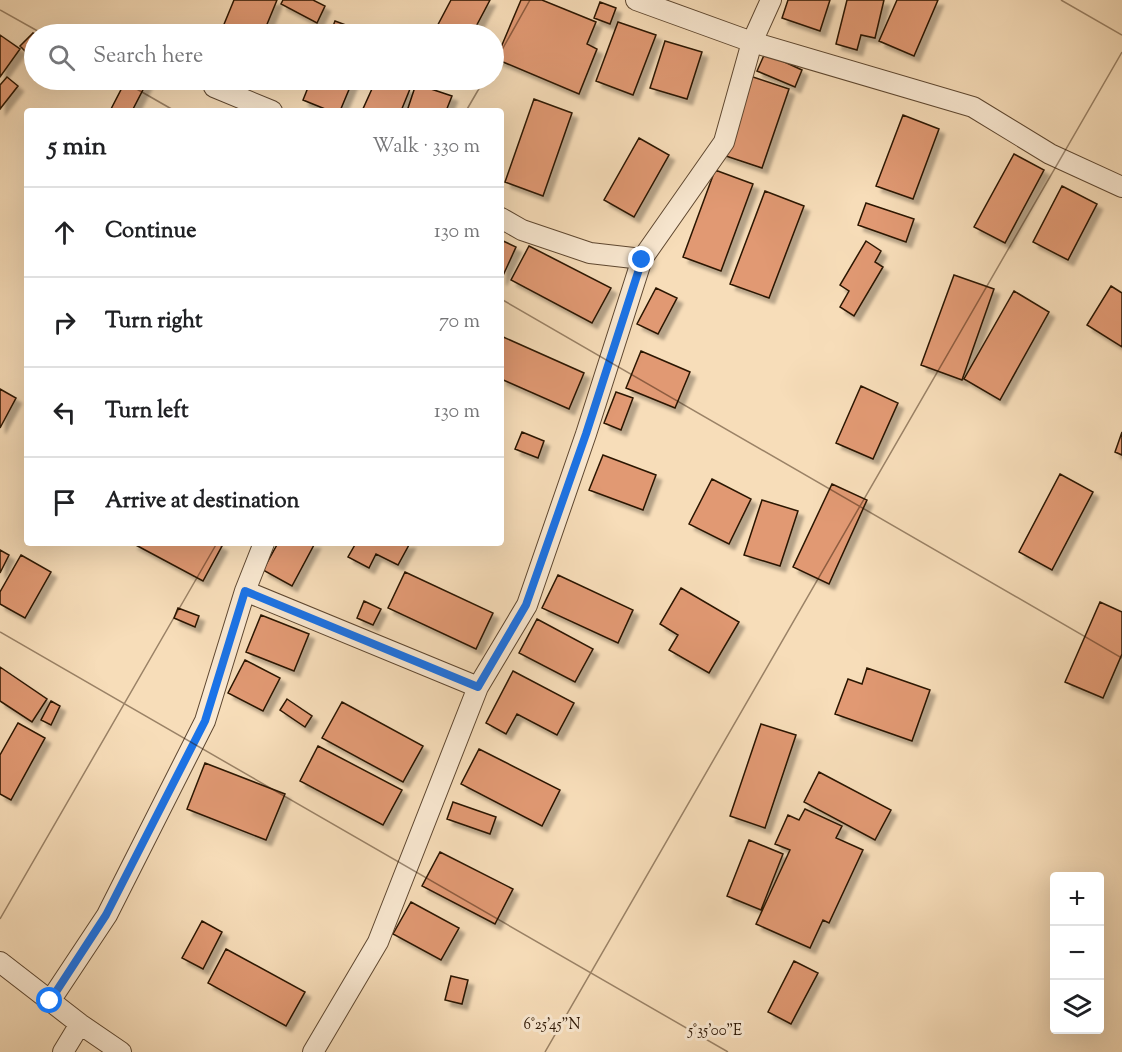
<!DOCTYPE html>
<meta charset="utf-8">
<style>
:root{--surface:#fff;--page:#f2f2f2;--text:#202124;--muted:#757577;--line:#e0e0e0}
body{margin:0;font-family:"Sorts Mill Goudy",serif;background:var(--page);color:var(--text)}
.controls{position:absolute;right:18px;bottom:18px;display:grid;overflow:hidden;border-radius:6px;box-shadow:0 6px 24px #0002}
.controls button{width:54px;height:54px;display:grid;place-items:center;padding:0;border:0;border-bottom:2px solid var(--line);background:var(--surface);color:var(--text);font:30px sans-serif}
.stop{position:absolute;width:18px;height:18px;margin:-14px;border:4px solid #1a73e8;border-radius:50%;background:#fff}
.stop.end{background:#1a73e8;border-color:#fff;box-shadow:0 2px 6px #0008}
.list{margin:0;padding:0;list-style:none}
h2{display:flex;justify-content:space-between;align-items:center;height:78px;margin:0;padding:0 24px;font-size:26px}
h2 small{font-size:20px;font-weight:400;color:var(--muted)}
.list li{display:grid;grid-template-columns:39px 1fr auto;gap:18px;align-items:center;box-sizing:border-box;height:90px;padding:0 24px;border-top:2px solid var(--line)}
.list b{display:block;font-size:22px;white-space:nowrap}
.list em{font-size:20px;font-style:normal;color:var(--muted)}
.icon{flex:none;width:33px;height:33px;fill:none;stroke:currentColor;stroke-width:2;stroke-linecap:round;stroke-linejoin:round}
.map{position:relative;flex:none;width:1122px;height:1052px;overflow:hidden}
.search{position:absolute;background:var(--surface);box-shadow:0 6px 24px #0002;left:24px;top:24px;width:480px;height:66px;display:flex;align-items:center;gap:15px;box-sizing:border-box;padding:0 21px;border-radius:33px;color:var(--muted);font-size:22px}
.panel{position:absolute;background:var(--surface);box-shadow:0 6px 24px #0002;left:24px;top:108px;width:480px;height:438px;border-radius:6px}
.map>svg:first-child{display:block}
.building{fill:#e19973;stroke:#2b1502;stroke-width:1.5;filter:url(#shadow)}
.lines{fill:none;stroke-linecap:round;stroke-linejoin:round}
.minor-casing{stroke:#5e4730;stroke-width:22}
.minor{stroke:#fae9d2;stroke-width:20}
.route{stroke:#1a73e8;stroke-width:8}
.ticks{fill:none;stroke:#2b1502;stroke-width:1.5;stroke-opacity:0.45}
.ticks-label{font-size:15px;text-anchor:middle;fill:#2b1502;stroke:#fae9d2;stroke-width:6;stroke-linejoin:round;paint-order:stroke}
</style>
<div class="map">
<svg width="1122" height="1052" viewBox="0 0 1122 1052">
<defs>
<filter id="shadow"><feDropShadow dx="5.5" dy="5.5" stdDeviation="1.5" flood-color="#0004"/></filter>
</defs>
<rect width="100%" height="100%" fill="#f7ddb9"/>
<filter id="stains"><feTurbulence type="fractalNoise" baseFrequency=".00333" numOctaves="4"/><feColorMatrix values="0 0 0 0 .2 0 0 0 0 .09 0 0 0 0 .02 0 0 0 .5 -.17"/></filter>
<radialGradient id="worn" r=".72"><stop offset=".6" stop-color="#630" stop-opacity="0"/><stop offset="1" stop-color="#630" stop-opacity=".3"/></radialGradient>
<path class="building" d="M234 0H277L263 34H220Z
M283 0H313L325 6 317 23 281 4Z
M451 0H490L472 34H433Z
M521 0H542L596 22 587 44 597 49 579 94 496 59Z
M788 0H830L820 31 782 18Z
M847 0H884L875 38 861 35 857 50 836 44Z
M897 0H938L914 56 879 41Z
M600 2 616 8 610 24 594 18Z
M335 21 370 34H330Z
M618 22 656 35 633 95 596 81Z
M33 33 35 34 34 60 20 46Z
M0 35 20 49 0 77Z
M665 41 702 52 687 99 650 88Z
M765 53 802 70 795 87 757 71Z
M747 75 789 89 762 168 720 154Z
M7 77 18 86 0 109V85Z
M126 80H148L132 111H110Z
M311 80H353L340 111H330L303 100Z
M376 80H387L410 89 401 111H362Z
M416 84 452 96 446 111H407Z
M534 99 572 113 543 196 505 182Z
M903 115 939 129 913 199 876 186Z
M639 138 669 155 634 217 604 200Z
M1014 154 1044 170 1005 243 974 227Z
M715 170 753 184 721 271 683 257Z
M1062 186 1097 204 1068 260 1033 242Z
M765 191 804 206 769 298 730 284Z
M866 203 914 219 906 242 858 225Z
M501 240 516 247 501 280Z
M866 241 881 251 875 262 883 267 854 316 840 307 849 291 840 285Z
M529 246 611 288 592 323 511 280Z
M954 275 994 289 962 380 921 365Z
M1111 286 1122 293V347L1087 325Z
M656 288 677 298 658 334 637 324Z
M1014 291 1049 312 1000 400 964 379Z
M501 336 584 373 569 409 501 379Z
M641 351 690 372 675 408 626 388Z
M861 386 898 403 873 459 836 443Z
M0 389 16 398 0 428Z
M616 392 633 398 621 430 604 423Z
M522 432 544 441 538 458 515 449Z
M1122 432V455L1115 452Z
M603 455 656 475 643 510 589 490Z
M1060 474 1093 492 1052 570 1019 552Z
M712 479 751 499 729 544 689 524Z
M832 484 867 500 829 584 793 567Z
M762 500 798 511 780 566 744 555Z
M132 543H216L222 546 203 581Z
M278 543H315L292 586 263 570Z
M356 543H410L398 565 376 554 369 568 348 557Z
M0 550 9 555 0 573Z
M21 555 51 572 25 618 0 604V592Z
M405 572 493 613 476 649 388 608Z
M558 575 633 610 618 643 542 608Z
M681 588 739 622 709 673 669 650 678 635 660 624Z
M364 601 381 609 373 625 357 618Z
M1100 602 1122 612V654L1103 698 1065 682Z
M178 608 199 616 195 627 174 618Z
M261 615 309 634 294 671 246 652Z
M537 619 593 649 575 682 519 653Z
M245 660 280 678 263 711 228 693Z
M0 667 47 699 32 722 0 701Z
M867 668 930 690 912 741 835 714 848 679 862 684Z
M513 671 574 703 557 735 517 714 506 734 486 723Z
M287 699 312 716 305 727 280 710Z
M51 701 60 706 51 725 41 720Z
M342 702 423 746 403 782 322 738Z
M18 723 45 738 11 800 0 794V755Z
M761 724 796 735 765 828 730 816Z
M318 746 402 790 383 825 300 781Z
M479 749 560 790 542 826 461 784Z
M205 763 285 794 266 840 187 809Z
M819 772 891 810 875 840 804 802Z
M453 802 496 817 490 834 447 819Z
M805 809 842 826 836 838 863 850 829 923 823 920 810 948 756 924 790 850 775 844 788 815 799 820Z
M749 840 783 854 761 910 727 896Z
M440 852 513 889 495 924 422 886Z
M411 902 459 928 441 960 393 934Z
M202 921 222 932 203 969 182 958Z
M226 949 305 992 286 1026 208 983Z
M794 961 818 973 791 1024 768 1012Z
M451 976 468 980 462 1004 445 1000Z"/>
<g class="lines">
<defs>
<path id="minor" d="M636 0 752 42 973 107 1050 154 1122 187
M214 87 272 111
M501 218 522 230 590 253 642 259
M245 591 478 687
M0 962 80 1024 121 1052
M50 1001 107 915 205 721 245 591 264 543
M63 1052 80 1024
M313 1052 378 942 478 687 527 605 586 434 642 259 724 142 752 42 771 0"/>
</defs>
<use href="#minor" class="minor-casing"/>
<use href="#minor" class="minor"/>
</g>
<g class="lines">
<path class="route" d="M50 1001 106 915 205 721 245 591 478 687 526 605 586 434 642 260"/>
</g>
<path class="ticks" d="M1061 0 1122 35M0 10 43 34M494 64 530 0M121 80 175 111M466 111 484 80M501 299 1122 658M0 632 728 1052M0 919 217 543M545 1052 1122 52"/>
<g class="ticks-label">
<text x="552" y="1029">6°25'45"N</text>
<text x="715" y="1035">5°35'00"E</text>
</g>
<rect width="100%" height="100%" filter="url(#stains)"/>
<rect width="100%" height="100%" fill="url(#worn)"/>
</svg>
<div class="controls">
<button>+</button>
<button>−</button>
<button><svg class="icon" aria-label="layers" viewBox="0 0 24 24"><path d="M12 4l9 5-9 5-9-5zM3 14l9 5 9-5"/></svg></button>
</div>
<div class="stop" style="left:50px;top:1001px"></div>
<div class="stop end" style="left:642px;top:260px"></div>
<div class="search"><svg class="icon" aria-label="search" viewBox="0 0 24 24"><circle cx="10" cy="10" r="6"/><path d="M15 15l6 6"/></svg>Search here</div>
<section class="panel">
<h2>5 min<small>Walk · 330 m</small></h2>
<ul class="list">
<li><svg class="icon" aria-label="ahead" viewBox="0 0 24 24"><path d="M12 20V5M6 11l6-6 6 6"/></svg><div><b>Continue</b></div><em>130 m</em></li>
<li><svg class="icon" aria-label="right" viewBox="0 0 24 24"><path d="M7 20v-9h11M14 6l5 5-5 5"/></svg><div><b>Turn right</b></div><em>70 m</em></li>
<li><svg class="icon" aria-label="left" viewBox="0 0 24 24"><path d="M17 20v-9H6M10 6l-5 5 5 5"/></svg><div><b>Turn left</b></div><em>130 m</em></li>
<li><svg class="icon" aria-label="arrive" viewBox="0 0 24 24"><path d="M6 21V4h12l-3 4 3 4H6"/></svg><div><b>Arrive at destination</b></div></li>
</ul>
</section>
</div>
